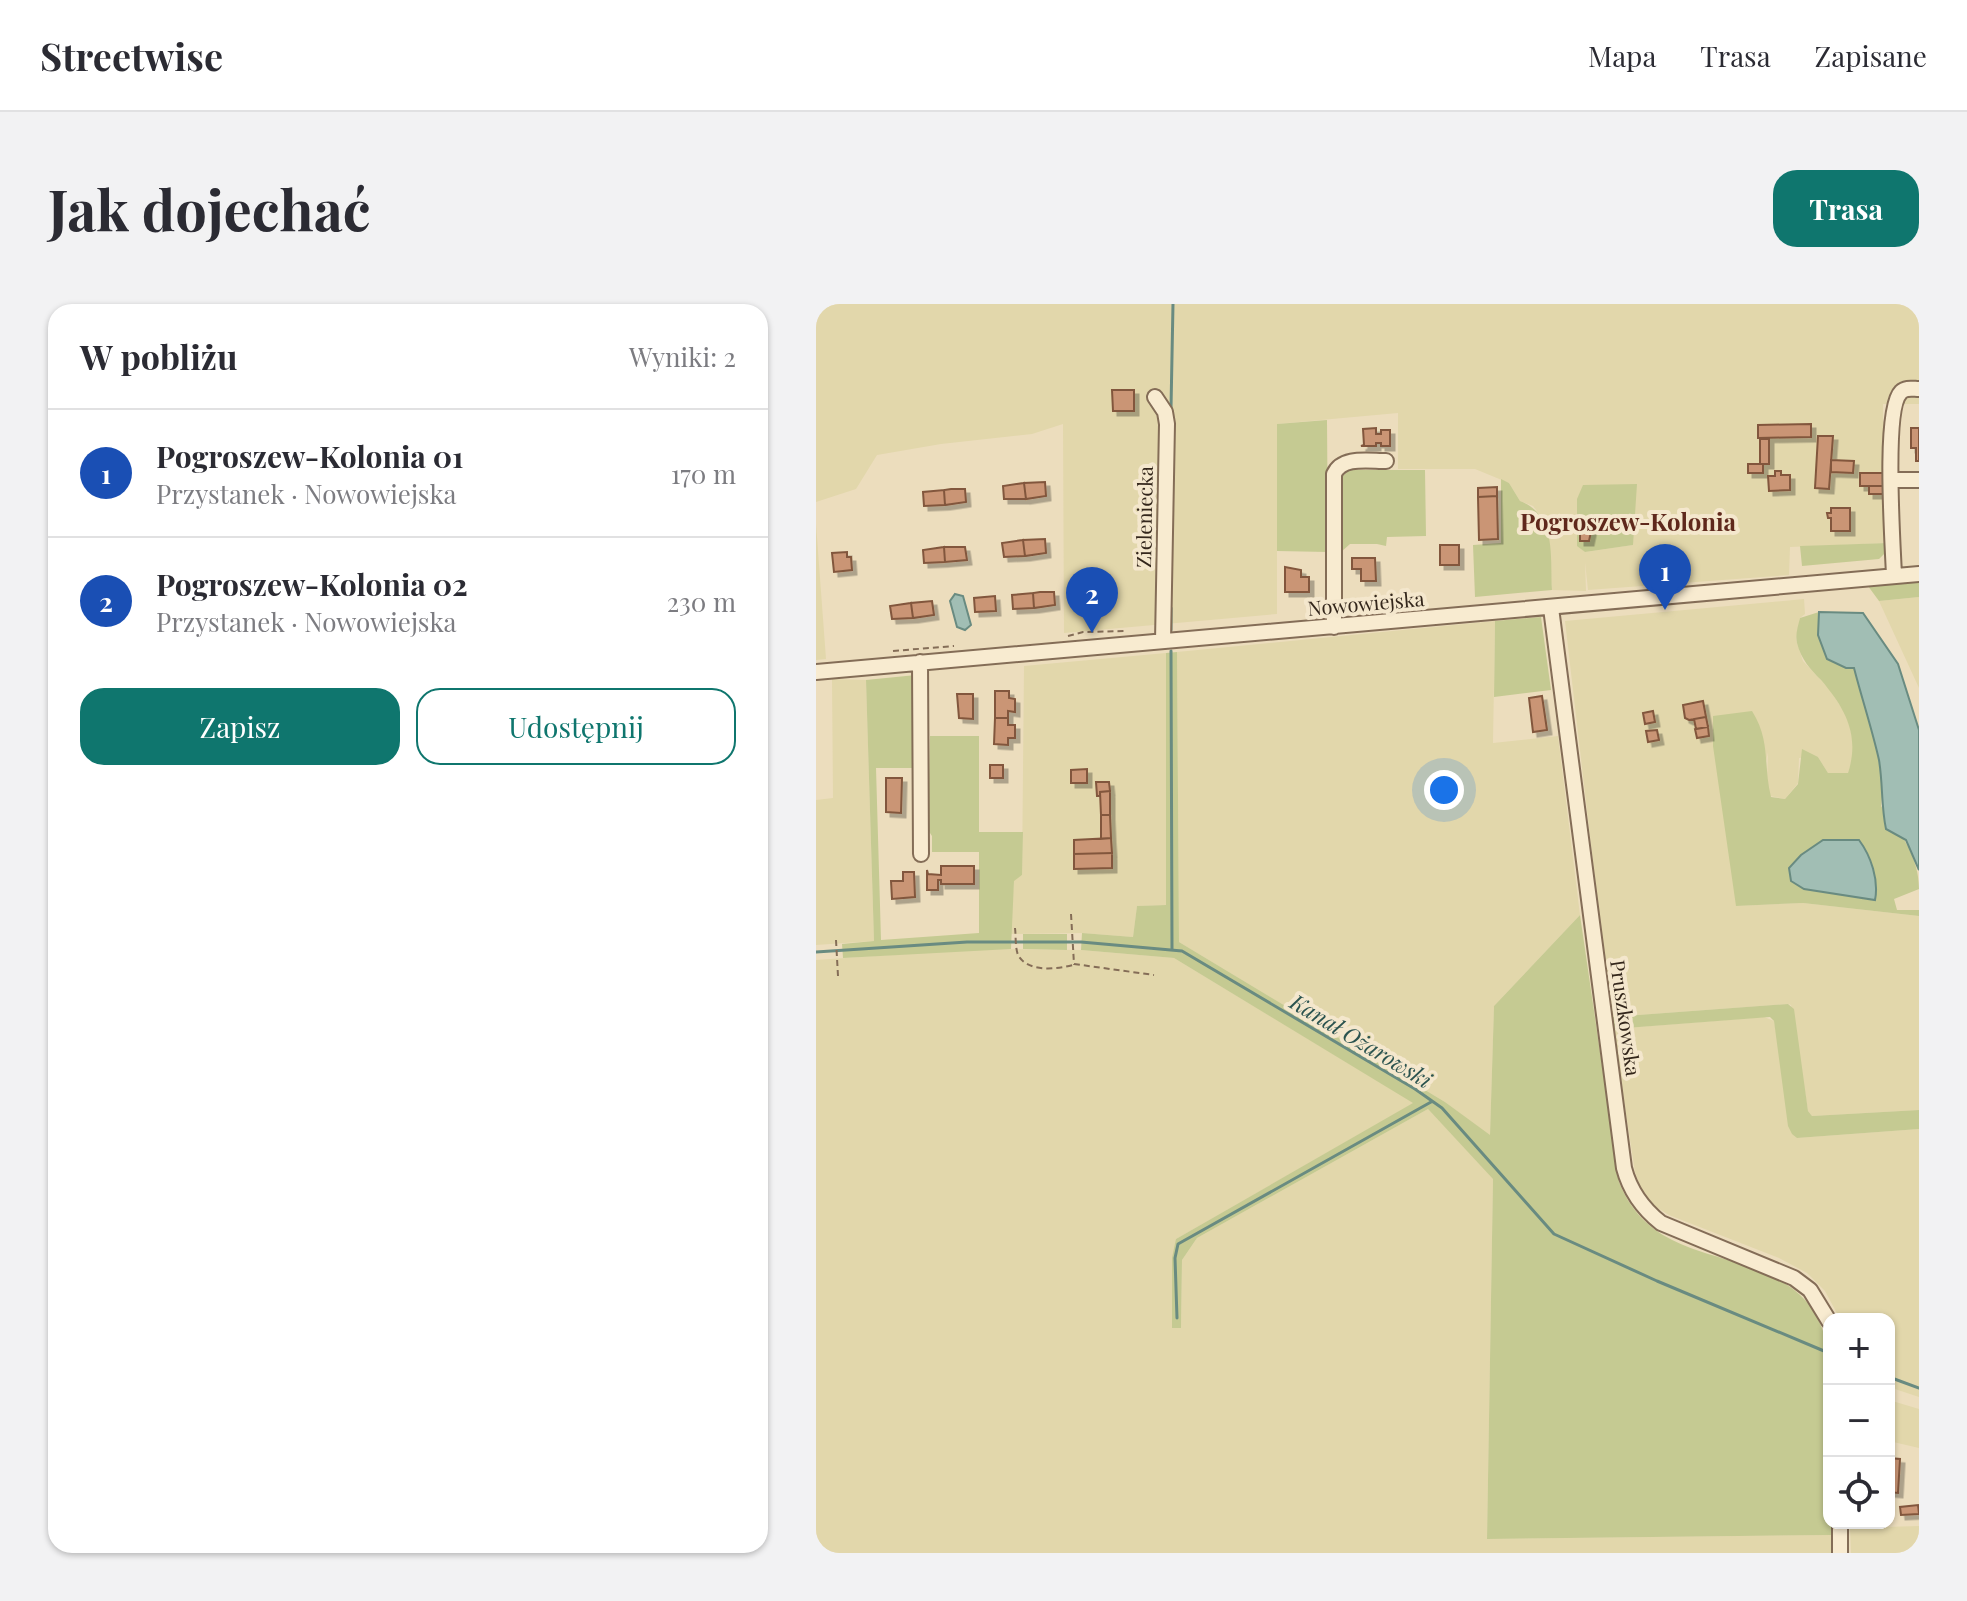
<!DOCTYPE html>
<html lang="pl">
<meta charset="utf-8">
<style>
:root{--surface:#fff;--page:#f2f2f3;--text:#2b2b33;--muted:#7c7c81;--line:#e1e1e2;--accent:#0f766e}
body{margin:0;font-family:"Playfair Display",serif;background:var(--page);color:var(--text)}
.controls{position:absolute;right:24px;bottom:24px;display:grid;overflow:hidden;border-radius:16px;box-shadow:0 2px 6px #0004}
.controls button{width:72px;height:72px;display:grid;place-items:center;padding:0;border:0;border-bottom:2px solid var(--line);background:var(--surface);color:var(--text);font:40px sans-serif}
.you{position:absolute;left:628px;top:486px;width:28px;height:28px;margin:-20px;border:6px solid #fff;border-radius:50%;background:#1a73e8;box-shadow:0 0 0 12px #1a73e833}
.badge{display:grid;place-items:center;width:52px;height:52px;border-radius:50%;background:var(--accent);color:#fff;font-size:26px;font-weight:700}
.pin{position:absolute;translate:-50% -66px;filter:drop-shadow(0 2px 4px #0008)}
.pin::after{content:'';position:absolute;top:42px;width:28px;height:24px;background:inherit;clip-path:polygon(0 0,100% 0,50% 100%)}
.list{margin:0;padding:0;list-style:none}
h2{display:flex;justify-content:space-between;align-items:center;height:104px;margin:0;padding:0 32px;font-size:34px}
h2 small{font-size:26px;font-weight:400;color:var(--muted)}
.list li{display:grid;grid-template-columns:52px 1fr auto;gap:24px;align-items:center;box-sizing:border-box;height:128px;padding:0 32px;border-top:2px solid var(--line)}
.list b{display:block;font-size:30px;white-space:nowrap}
.list p{margin:0;font-size:26px;white-space:nowrap;color:var(--muted)}
.list em{font-size:26px;font-style:normal;color:var(--muted)}
.actions{display:flex;gap:16px;padding:24px 32px}
.actions a{flex:1;padding:18px 0;border:2px solid var(--accent);border-radius:24px;text-align:center;font-size:28px;color:var(--accent)}
.actions .main{background:var(--accent);color:#fff}
.icon{flex:none;width:44px;height:44px;fill:none;stroke:currentColor;stroke-width:2;stroke-linecap:round;stroke-linejoin:round}
.map{position:relative;flex:none;width:1103px;height:1249px;overflow:hidden;border-radius:24px}
header{display:flex;align-items:center;gap:48px;box-sizing:border-box;height:112px;padding:0 40px;background:var(--surface);border-bottom:2px solid var(--line)}
header strong{font-size:38px}
nav{display:flex;gap:44px;margin-inline-start:auto;font-size:28px}
.intro{display:flex;align-items:center;justify-content:space-between;box-sizing:border-box;height:192px;padding:0 48px}
h1{margin:0;font-size:56px}
.button{padding:20px 36px;border-radius:24px;background:var(--accent);color:#fff;font-size:28px;font-weight:700}
main{display:flex;gap:48px;padding:0 48px}
aside{flex:1;background:var(--surface);border-radius:24px;box-shadow:0 2px 6px #0004}
.map>svg:first-child{display:block}
.farmland{fill:#e2d7ab;fill-rule:evenodd}
.green{fill:#c5ca92;fill-rule:evenodd}
.water{fill:#a1beb4;stroke:#698b81;stroke-width:2}
.lines{fill:none;stroke-linecap:round;stroke-linejoin:round}
.stream{stroke:#698b81;stroke-width:3}
.building{fill:#ca9574;stroke:#82573d;stroke-width:2;filter:url(#shadow)}
.minor-casing{stroke:#846d57;stroke-width:18}
.path{stroke:#846d57;stroke-width:2;stroke-dasharray:6 4;stroke-linecap:butt}
.minor{stroke:#f8ebd0;stroke-width:14}
.labels{text-anchor:middle;stroke-width:8;stroke-linejoin:round;paint-order:stroke}
.street-label{font-size:20px;fill:#33261b;stroke:#f4e7cd}
.water-label{font-size:22px;font-style:italic;fill:#2b534f;stroke:#f4e7cd}
.quarter-label{font-size:24px;font-weight:bold;fill:#5f281c;stroke:#f4e7cd}
</style>
<header>
<strong>Streetwise</strong>
<nav><a>Mapa</a><a>Trasa</a><a>Zapisane</a></nav>
</header>
<div class="intro"><h1>Jak dojechać</h1><a class="button">Trasa</a></div>
<main>
<aside>
<h2>W pobliżu<small>Wyniki: 2</small></h2>
<ul class="list">
<li><span class="badge" style="background:#1a4fb4">1</span><div><b>Pogroszew-Kolonia 01</b><p>Przystanek · Nowowiejska</p></div><em>170 m</em></li>
<li><span class="badge" style="background:#1a4fb4">2</span><div><b>Pogroszew-Kolonia 02</b><p>Przystanek · Nowowiejska</p></div><em>230 m</em></li>
</ul>
<div class="actions"><a class="main">Zapisz</a><a>Udostępnij</a></div>
</aside>
<div class="map">
<svg width="1103" height="1249" viewBox="0 0 1103 1249">
<defs>
<filter id="shadow"><feDropShadow dx="4.5" dy="4.5" stdDeviation="0" flood-color="#0004"/></filter>
</defs>
<rect width="100%" height="100%" fill="#ecddbd"/>
<path class="farmland" d="M0 0H1103V100H1067V117L1071 121 1072 239 974 243 973 271 772 286 769 258 770 287 736 286 730 219 717 202 704 197 693 179 659 165H582V109L461 120V310L248 329 247 120 216 130 125 140 61 151 40 185 0 198ZM761 195 817 241 769 248 761 241Z
M0 220 10 355 0 356Z
M1103 293V384L1063 297Z
M988 295 989 310 984 314 980 336 987 357 1014 386 1032 414 1039 448 1032 469H1012L1002 453 983 454 982 479 969 495 954 492 951 476 952 448 920 602 987 599 1103 612V806L996 812 992 807 975 701 972 700 795 713 749 317Z
M679 317 677 439 742 432 764 611 678 702 674 832 629 798 363 638 361 348Z
M350 349V601L321 602 317 633 266 629 194 630 198 576 206 571 208 362Z
M16 375 50 376 58 637 0 641V496L17 494Z
M165 645 265 646 358 654 598 799 360 935 365 1024 366 956 381 934 612 805 677 874 671 1235 1015 1231 1016 1249H0V656Z
M948 713 958 717 981 834 1103 825V1093L1073 1083V1015H1024L1009 987 991 969 963 954 853 911 837 901 825 885 819 868 797 725Z
M1073 1096 1103 1105V1144L1073 1137Z
M1103 1222V1249H1035L1034 1224Z"/>
<path class="green" d="M511 116 512 248 461 247V120Z
M533 166H609L610 232 571 233 570 242 561 240H534L525 248 524 175Z
M685 175 693 179 704 197C741 211 734 253 736 286L659 293 657 241 685 239Z
M821 180 817 241 769 248 761 242V195L767 181Z
M1072 239V246L1063 255 986 262 984 242Z
M1103 278V293L1063 297 1052 282Z
M1003 308 1002 331 1030 364H1038C1049 407 1072 457 1065 502 1084 528 1103 552 1103 585L1078 595 1081 606H1103V612L987 599 920 602 897 442V412L936 407C955 437 947 461 955 493L969 495 982 480 986 445 1002 453 1012 469H1032C1044 432 1030 405 1005 376 994 365 985 355 981 339 979 331 982 322 984 314ZM1007 536H1043C1055 552 1063 576 1059 595L987 585 996 544Z
M725 313 735 386 678 393 679 317Z
M361 348 363 638 629 798 674 831 678 702 764 611 803 878C838 967 937 939 990 997 1002 1010 1007 1026 1012 1042L1013 1219H1015V1231L671 1235 677 875 612 805 381 934 366 956 365 1024H356V954L360 935 597 799 358 654 265 646 266 629 317 633 321 602 350 601V349Z
M100 371V464H60L65 636 163 629V548H116V532L112 526 114 432H163V528H207L206 571 198 577 195 645 27 654 26 640 58 637 50 376Z
M207 630H251V646L207 645Z
M972 700 978 705 992 807 996 812 1103 806V825L981 834 976 830 972 822 958 717 954 713 797 725 795 713Z"/>
<path class="water" d="M139 290 147 292 155 321 149 326 141 323 134 297Z
M1003 308 1047 309 1082 360 1103 426V566L1090 536 1070 525C1065 502 1067 480 1063 456 1056 425 1046 395 1038 364H1030L1011 355 1002 331Z
M1007 536H1043C1055 552 1063 576 1059 596L988 585 975 577 973 564 985 551Z"/>
<g class="lines">
<path class="stream" d="M355 104 357 0
M355 304V326
M355 347 356 646
M0 648 151 638H265L366 647 599 785 626 804 738 930 841 977 1008 1047
M361 1014 359 954 362 940 615 798
M1073 1073 1103 1084"/>
</g>
<path class="building" d="M296 86H318V107H297Z
M995 120V133L942 134V121Z
M560 124V130H565V126H574V142H565V139H560V142H545L548 141 547 125Z
M1095 124H1103V157H1100V144H1095Z
M1002 132H1017L1013 185 999 184Z
M944 135H953V160H944Z
M1015 156 1038 157 1037 169 1015 168Z
M932 160H947V169H932Z
M959 167H965V171H974V186L953 187 952 172H959Z
M1044 169H1069V182H1044Z
M229 178 230 192 210 195 208 179Z
M208 179 210 195H188L187 182Z
M1053 182H1069V190H1053Z
M681 183V192L662 193V184Z
M135 185H149L150 198 129 201 128 186Z
M128 186 129 201 108 202 107 188Z
M681 192 682 235 663 236 662 193Z
M1015 204H1034V227H1015V214H1012L1011 209H1015Z
M764 216H773V223H776L773 237H764Z
M229 235 230 249 209 252 207 236Z
M207 236 209 252 188 253 186 239Z
M624 241H643V261H624Z
M128 243 129 258 108 259 107 246Z
M128 243H149L151 256 129 258Z
M31 248V253H35L36 266 18 268 16 249Z
M536 254H559L560 277H545V265H536Z
M469 263 485 266V273H493V288H469Z
M224 288H238L239 301 218 304 217 289Z
M217 289 218 304 197 305 196 291Z
M179 292 180 307 159 308 158 294Z
M116 297 118 311 97 314 95 299Z
M95 299 97 314 76 315 74 302Z
M179 387H193V394L199 395V408L192 407V414H179Z
M141 390H157V415L143 414Z
M726 392 731 426 717 428 713 394Z
M887 397 890 413 873 416 869 414 867 401Z
M837 407 839 418 829 420 827 409Z
M890 413 892 423 880 425 878 415Z
M179 414H192V421H199V434H192V441L178 440Z
M892 423 893 432 881 434 879 425Z
M841 426 843 436 832 438 830 427Z
M174 461H187V474H174Z
M271 465V479H255V466Z
M70 474H86L85 509 70 508Z
M280 478H293L294 487 284 488V492H281Z
M294 487V511H285L284 488Z
M285 511H294L295 534 285 535Z
M295 534 296 549 258 550V536Z
M296 549V564L258 565V550Z
M125 562H158V580H125V576H122V586H111V566L112 570 125 571Z
M87 568H98L99 593 76 595 75 577H87Z
M1073 1154 1084 1155 1082 1189 1073 1188Z
M1102 1201 1103 1210 1085 1211 1084 1203Z"/>
<g class="lines">
<defs>
<path id="minor" d="M339 93 349 108 351 120 347 337
M1075 176H1103
M1078 272C1077 242 1067 105 1085 88 1090 83 1097 85 1103 85
M735 304 808 864C814 887 826 904 845 919L978 974 994 986 1013 1017
M518 323V170C526 152 552 157 570 157
M104 358 105 550
M0 368 1103 270
M1024 1219V1249"/>
</defs>
<use href="#minor" class="minor-casing"/>
<path class="path" d="M252 332 267 328 309 327
M77 347 138 342
M255 610 258 660 338 671
M199 624C200 632 199 643 202 651 212 669 241 665 257 661
M20 636 22 672"/>
<use href="#minor" class="minor"/>
</g>
<g class="labels">
<g class="street-label">
<text transform="translate(329 213) rotate(-89)" y="7">Zieleniecka</text>
<text transform="translate(550 300) rotate(-5)" y="7">Nowowiejska</text>
<text transform="translate(809 714) rotate(82)" y="7">Pruszkowska</text>
</g>
<g class="water-label">
<text transform="translate(545 737) rotate(31)" y="8">Kanał Ożarowski</text>
</g>
<g class="quarter-label">
<text x="812" y="227">Pogroszew-Kolonia</text>
</g>
</g>
</svg>
<div class="controls">
<button>+</button>
<button>−</button>
<button><svg class="icon" aria-label="locate" viewBox="0 0 24 24"><circle cx="12" cy="12" r="6"/><path d="M12 2v4M12 18v4M2 12h4M18 12h4"/></svg></button>
</div>
<div class="you"></div>
<div class="pin badge" style="left:849px;top:306px;background:#1a4fb4">1</div>
<div class="pin badge" style="left:276px;top:329px;background:#1a4fb4">2</div>
</div>
</main>
